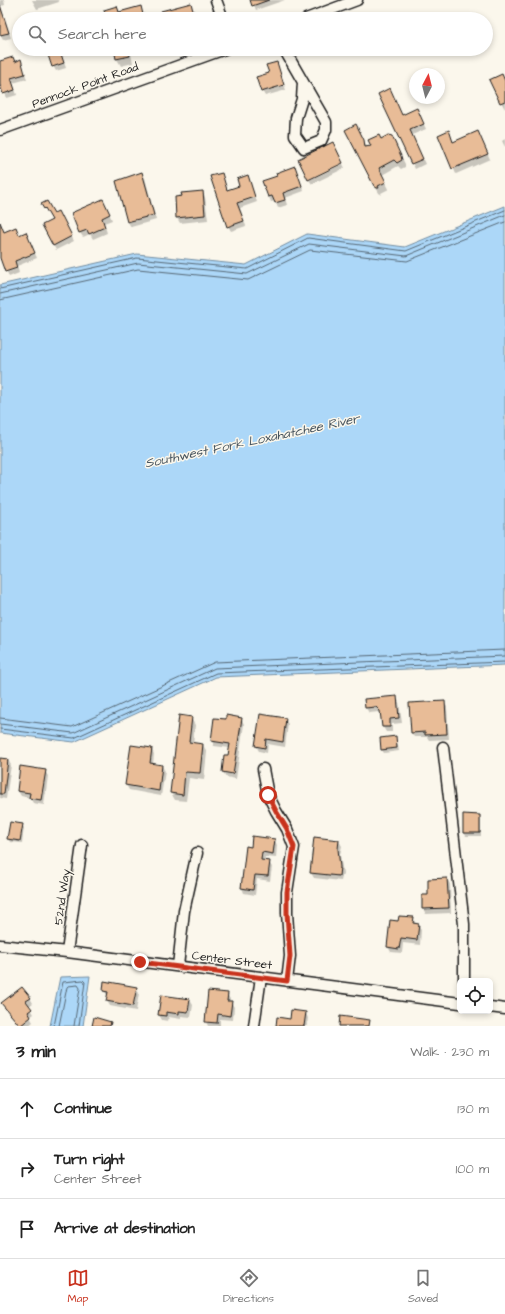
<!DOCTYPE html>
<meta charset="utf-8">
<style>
:root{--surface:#fff;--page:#f2f2f2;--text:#222;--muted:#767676;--line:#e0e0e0;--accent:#c8321e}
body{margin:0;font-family:"Architects Daughter",sans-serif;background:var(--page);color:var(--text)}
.controls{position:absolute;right:12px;bottom:12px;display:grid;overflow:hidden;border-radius:6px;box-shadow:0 2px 6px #0003}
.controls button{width:36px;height:36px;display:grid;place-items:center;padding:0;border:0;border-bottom:1px solid var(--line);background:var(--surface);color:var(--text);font:20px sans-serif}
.compass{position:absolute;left:409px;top:68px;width:36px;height:36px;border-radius:50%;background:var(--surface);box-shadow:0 2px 6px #0003;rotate:7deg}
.stop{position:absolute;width:12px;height:12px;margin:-9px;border:3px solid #c8321e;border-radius:50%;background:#fff}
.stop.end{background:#c8321e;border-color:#fff;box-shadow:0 1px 4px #0008}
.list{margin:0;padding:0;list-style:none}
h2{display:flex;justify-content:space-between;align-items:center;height:52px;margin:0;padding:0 16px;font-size:17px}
h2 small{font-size:13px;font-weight:400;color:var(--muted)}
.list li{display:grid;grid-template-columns:26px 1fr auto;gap:12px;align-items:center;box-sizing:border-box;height:60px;padding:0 16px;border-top:1px solid var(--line)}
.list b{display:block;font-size:15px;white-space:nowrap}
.list p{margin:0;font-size:13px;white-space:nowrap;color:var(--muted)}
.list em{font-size:13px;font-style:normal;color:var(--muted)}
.icon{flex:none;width:22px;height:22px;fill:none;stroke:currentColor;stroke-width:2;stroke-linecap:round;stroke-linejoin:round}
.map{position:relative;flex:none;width:505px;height:1026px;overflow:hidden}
.search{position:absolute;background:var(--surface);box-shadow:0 2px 6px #0003;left:12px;right:12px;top:12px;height:44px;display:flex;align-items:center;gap:10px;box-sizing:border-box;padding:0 14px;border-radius:22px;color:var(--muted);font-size:15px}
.sheet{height:232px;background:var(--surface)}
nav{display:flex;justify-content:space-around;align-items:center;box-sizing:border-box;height:56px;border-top:1px solid var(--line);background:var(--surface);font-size:11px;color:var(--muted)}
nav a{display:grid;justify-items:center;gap:2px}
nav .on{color:var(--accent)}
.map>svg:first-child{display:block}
.water{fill:#acd7f8;stroke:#728ca0}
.shadow{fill:#0003}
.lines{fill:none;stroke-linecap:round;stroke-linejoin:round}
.shore{stroke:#566774;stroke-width:1}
.building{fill:#e8bc97;stroke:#1c1c1c}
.minor-casing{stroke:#1c1c1c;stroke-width:13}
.minor{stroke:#fbf7ec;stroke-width:10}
.route{stroke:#c8321e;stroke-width:5}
.labels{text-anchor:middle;stroke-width:3;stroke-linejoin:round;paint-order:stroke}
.street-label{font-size:12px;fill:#1c1c1c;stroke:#fbf7ec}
.water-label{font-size:13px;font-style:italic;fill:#47545e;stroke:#fbf7ec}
</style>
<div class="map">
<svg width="505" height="1026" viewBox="0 0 505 1026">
<rect width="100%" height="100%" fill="#fbf7ec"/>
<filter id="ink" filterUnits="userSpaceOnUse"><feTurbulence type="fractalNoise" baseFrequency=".025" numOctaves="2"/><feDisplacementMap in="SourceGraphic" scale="8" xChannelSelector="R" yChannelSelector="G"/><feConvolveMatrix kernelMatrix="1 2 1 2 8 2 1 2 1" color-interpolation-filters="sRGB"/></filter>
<g filter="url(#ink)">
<path class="water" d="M505 206V665L216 677 74 742 0 733V285L137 254 246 265 307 234 405 247Z
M90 976 83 1026H50L60 977Z"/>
<path class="shadow" d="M0 0H4L5 5 1 6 11 38 3 40 0 35Z
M32 0H58L59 2 37 9Z
M252 0H285L256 10Z
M191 4 196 19H165Z
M117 7 120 12 140 7 145 19H107Z
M53 49H83L62 56 66 68 56 71 53 66 55 53Z
M115 49H130L133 63 121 66 117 59Z
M20 61 27 79 13 83 17 95 7 98 0 82V62H15Z
M276 63 286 90 265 96 262 91Z
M505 82V109L501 102Z
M380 94 402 116 419 114 426 129 412 135 425 164 415 169Z
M360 132 367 147 372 146 381 140 395 144 405 164V167L401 169 398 166 382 175 389 189 381 193 382 195 379 193 375 186Z
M439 136 451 137 454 143 480 138 490 159 456 174Z
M505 139V147L502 141Z
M343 164 345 168 312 184 309 180Z
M295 167 304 191 285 198 287 205 278 208 275 201 271 202 263 182 279 176Z
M142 173 145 178 156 220 131 227 128 222Z
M221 174 228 191 241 186 248 177 257 202 240 208 246 226 231 231 228 226Z
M203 192 205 197 208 220 180 223 177 218Z
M43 205 53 215 58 212 74 241 56 250 53 245V221Z
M106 206 112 220 104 223 107 233 93 239 90 234 83 237 80 233Z
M0 223 4 233 16 229 19 236 26 233 37 258 17 266 19 273 9 277 0 255Z
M396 697 399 702 402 723 392 724V732H386L383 727 381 714 379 712 369 713 366 708 365 700Z
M444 702 447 707 449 739 429 740 427 737H414L411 732Z
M191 718 195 725 193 744 203 745 207 752 204 780 189 778 186 801 175 800 171 793Z
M241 718 244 724 236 779 226 777 223 772 225 756H229L230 748 214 746 212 741 226 720Z
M285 719 288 724 285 747 268 744 267 753 259 751 256 746Z
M395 737 397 741 399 751 384 753 382 750Z
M152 749 154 754 153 765 162 766 165 771 161 796 129 790 126 785Z
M0 759 8 760 11 765 6 799 0 798Z
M45 771 48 776 44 805 33 803 30 798 21 796 18 791Z
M479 816 481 819V836H466L464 832Z
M22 825 24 828 22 843 10 842 8 839Z
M275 840 277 845 276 858 265 857 264 862H269L272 867 270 881 257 879 255 895 244 893 242 888 247 847 252 848Z
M339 841 342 846 340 855 343 873 341 881 314 878 311 873Z
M447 879 450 884 451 913 426 914 423 909V896H429Z
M413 918 416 924 418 925 421 930 420 945 403 943 402 953 391 952 388 947 399 922Z
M136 988 139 993 136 1011 110 1006 107 1001 108 996 104 991Z
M227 994 230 999V1002H231L234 1007 233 1020 220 1019V1026H208L206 1022Z
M30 998 33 1003 29 1006 34 1014 30 1017 33 1022 28 1026H20L3 1004Z
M190 1000 193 1005 191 1017 181 1016V1019L169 1017 168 1021 162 1020 159 1015Z
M306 1013 308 1018 307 1026H277Z"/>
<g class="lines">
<path class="shore" d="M0 289 137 258 247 269 308 238 406 251 505 210
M0 294 138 263 247 274 309 244 406 256 505 215
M0 300 138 269 248 280 310 250 407 261 505 222
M0 718 72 727 215 662 505 650
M0 724 73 733 215 668 505 656
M0 729 74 738 216 673 505 662
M54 1026 63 982 83 980 85 982 79 1026
M59 1026 67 987 68 986 78 985 80 988 74 1026"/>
</g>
<path class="building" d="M250 0H269L252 6Z
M191 3 195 19H163L161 11Z
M0 5 9 33 0 35Z
M117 6 119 12 141 6 144 19H106L104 10Z
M52 49H66L60 51 64 63 52 67 48 55 54 53Z
M114 49H128L130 56 116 59Z
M13 57 15 62 21 59 25 74 11 78 15 90 3 94 0 85V61Z
M277 62 284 85 261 92 256 77 269 73 266 65Z
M502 74 505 81V101L500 103 489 80Z
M390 88 402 115 417 108 424 124 410 130 423 159 411 164 378 94Z
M356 124 364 140 365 147 371 146 368 140 379 135 381 139 388 135 392 136 401 156 402 160 397 163 394 160 379 168 386 182 378 186 379 188H377L374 186 345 130Z
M449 130 453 142 478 131 488 154 452 169 438 135Z
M333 142 343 163 308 180 298 159Z
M295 166 302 186 283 193 285 200 275 203 272 196 268 197 262 181 277 176 276 173Z
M142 172 154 215 127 222 116 181Z
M222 173 227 190 239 186 237 179 248 175 255 197 237 203 244 221 227 227 210 176Z
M203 191 205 215 176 218 175 197 182 196 181 193Z
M103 199 110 214 102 218 105 227 89 234 87 230 79 233 71 213Z
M47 201 54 213 58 211 61 217 62 216 72 236 53 246 42 225 52 220 45 208 44 209 41 204Z
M0 222 4 232 16 227 19 235 26 232 35 253 15 261 17 268 5 272 0 258Z
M397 696 399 718 390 719V727H382L380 711 376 707 365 708 364 699Z
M445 701 447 734 425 735V732L411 733 409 703Z
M260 714 286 718 283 742 266 739 265 748 255 746Z
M179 715 192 717 189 742 203 744 200 773 185 772 183 795 170 793Z
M226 715 242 718 233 774 222 772 224 755H228L230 744 211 741 214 718 226 719Z
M396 736 397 748 381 750 380 738Z
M131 745 152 748 150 763 162 765 159 791 125 785Z
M0 758 8 759 4 794H0Z
M20 766 46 770 41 800 29 798 30 793 17 791Z
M463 814 480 815V833H463Z
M10 822 23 824 20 841 7 839Z
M252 836 275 839 273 854 262 852 261 860 270 861 268 876 255 875 253 890 241 888 246 846 251 847Z
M314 837 339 840 338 849 340 867 339 876 310 873Z
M447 878 449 908 422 909V895H428V879Z
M399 916 414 917 413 923 419 924 417 940 401 938 399 949 387 947 390 920 398 921Z
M104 981 137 987 133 1006 106 1001 108 992 103 991Z
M22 987 31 998 26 1001 32 1009 28 1012 31 1017 20 1026 1 1003Z
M208 991 228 993 227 1001H232L230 1016 218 1014 217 1023 205 1022Z
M161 995 190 999 188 1012 179 1011V1014L166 1012V1016L158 1015Z
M291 1010 306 1012 304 1026H276L277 1017 290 1019Z
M340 1016 370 1020 369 1026H339Z
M94 1017 111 1022 110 1026H92Z"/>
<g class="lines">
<defs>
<path id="minor" d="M216 0 223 19
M306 19 357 0
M284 49 326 122V130L321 141 304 148 295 135 296 118 302 99 303 82
M0 130 225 49
M443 747 464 924V981
M263 769 268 795 276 811 287 829 294 847 287 892V913L290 956 287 981
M0 945 67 952 460 1003
M67 952 82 845
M178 966 184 911 197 853
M490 1007 505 1009
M254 1026 261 977"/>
</defs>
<use href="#minor" class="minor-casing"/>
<use href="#minor" class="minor"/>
</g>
</g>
<g class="lines" filter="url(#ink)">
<path class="route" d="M140 962 287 981 290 956 287 913V892L294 847 287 829 276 811 268 795"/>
</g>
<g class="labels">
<g class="street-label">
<text transform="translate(85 85) rotate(-20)" y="4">Pennock Point Road</text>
<text transform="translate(62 897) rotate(-82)" y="4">52nd Way</text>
<text transform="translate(232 960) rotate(7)" y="4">Center Street</text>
</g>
<g class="water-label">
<text transform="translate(252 440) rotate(-12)" y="5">Southwest Fork Loxahatchee River</text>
</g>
</g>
</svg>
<div class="controls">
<button><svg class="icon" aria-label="locate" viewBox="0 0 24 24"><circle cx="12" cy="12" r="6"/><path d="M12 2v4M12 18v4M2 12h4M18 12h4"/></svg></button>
</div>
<svg class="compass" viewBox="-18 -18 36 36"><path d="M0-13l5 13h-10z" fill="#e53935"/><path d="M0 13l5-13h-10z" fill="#767676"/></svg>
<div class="stop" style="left:268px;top:795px"></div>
<div class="stop end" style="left:140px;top:962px"></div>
<div class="search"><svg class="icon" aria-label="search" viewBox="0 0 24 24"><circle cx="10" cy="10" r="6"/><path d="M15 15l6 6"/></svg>Search here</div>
</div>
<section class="sheet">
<h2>3 min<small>Walk · 230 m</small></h2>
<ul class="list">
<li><svg class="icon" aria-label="ahead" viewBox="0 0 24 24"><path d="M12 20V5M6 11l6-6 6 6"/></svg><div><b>Continue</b></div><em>130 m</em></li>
<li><svg class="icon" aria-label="right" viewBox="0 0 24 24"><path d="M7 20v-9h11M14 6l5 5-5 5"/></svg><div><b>Turn right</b><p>Center Street</p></div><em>100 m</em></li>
<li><svg class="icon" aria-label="arrive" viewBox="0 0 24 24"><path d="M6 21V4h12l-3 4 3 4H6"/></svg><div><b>Arrive at destination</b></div></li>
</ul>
</section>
<nav>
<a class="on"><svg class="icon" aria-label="map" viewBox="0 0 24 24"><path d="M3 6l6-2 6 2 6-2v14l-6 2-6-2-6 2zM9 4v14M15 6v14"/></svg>Map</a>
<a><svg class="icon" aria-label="directions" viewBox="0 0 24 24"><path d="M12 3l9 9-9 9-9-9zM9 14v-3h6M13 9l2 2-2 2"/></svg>Directions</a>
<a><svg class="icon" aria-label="saved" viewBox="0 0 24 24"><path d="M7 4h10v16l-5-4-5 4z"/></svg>Saved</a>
</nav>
